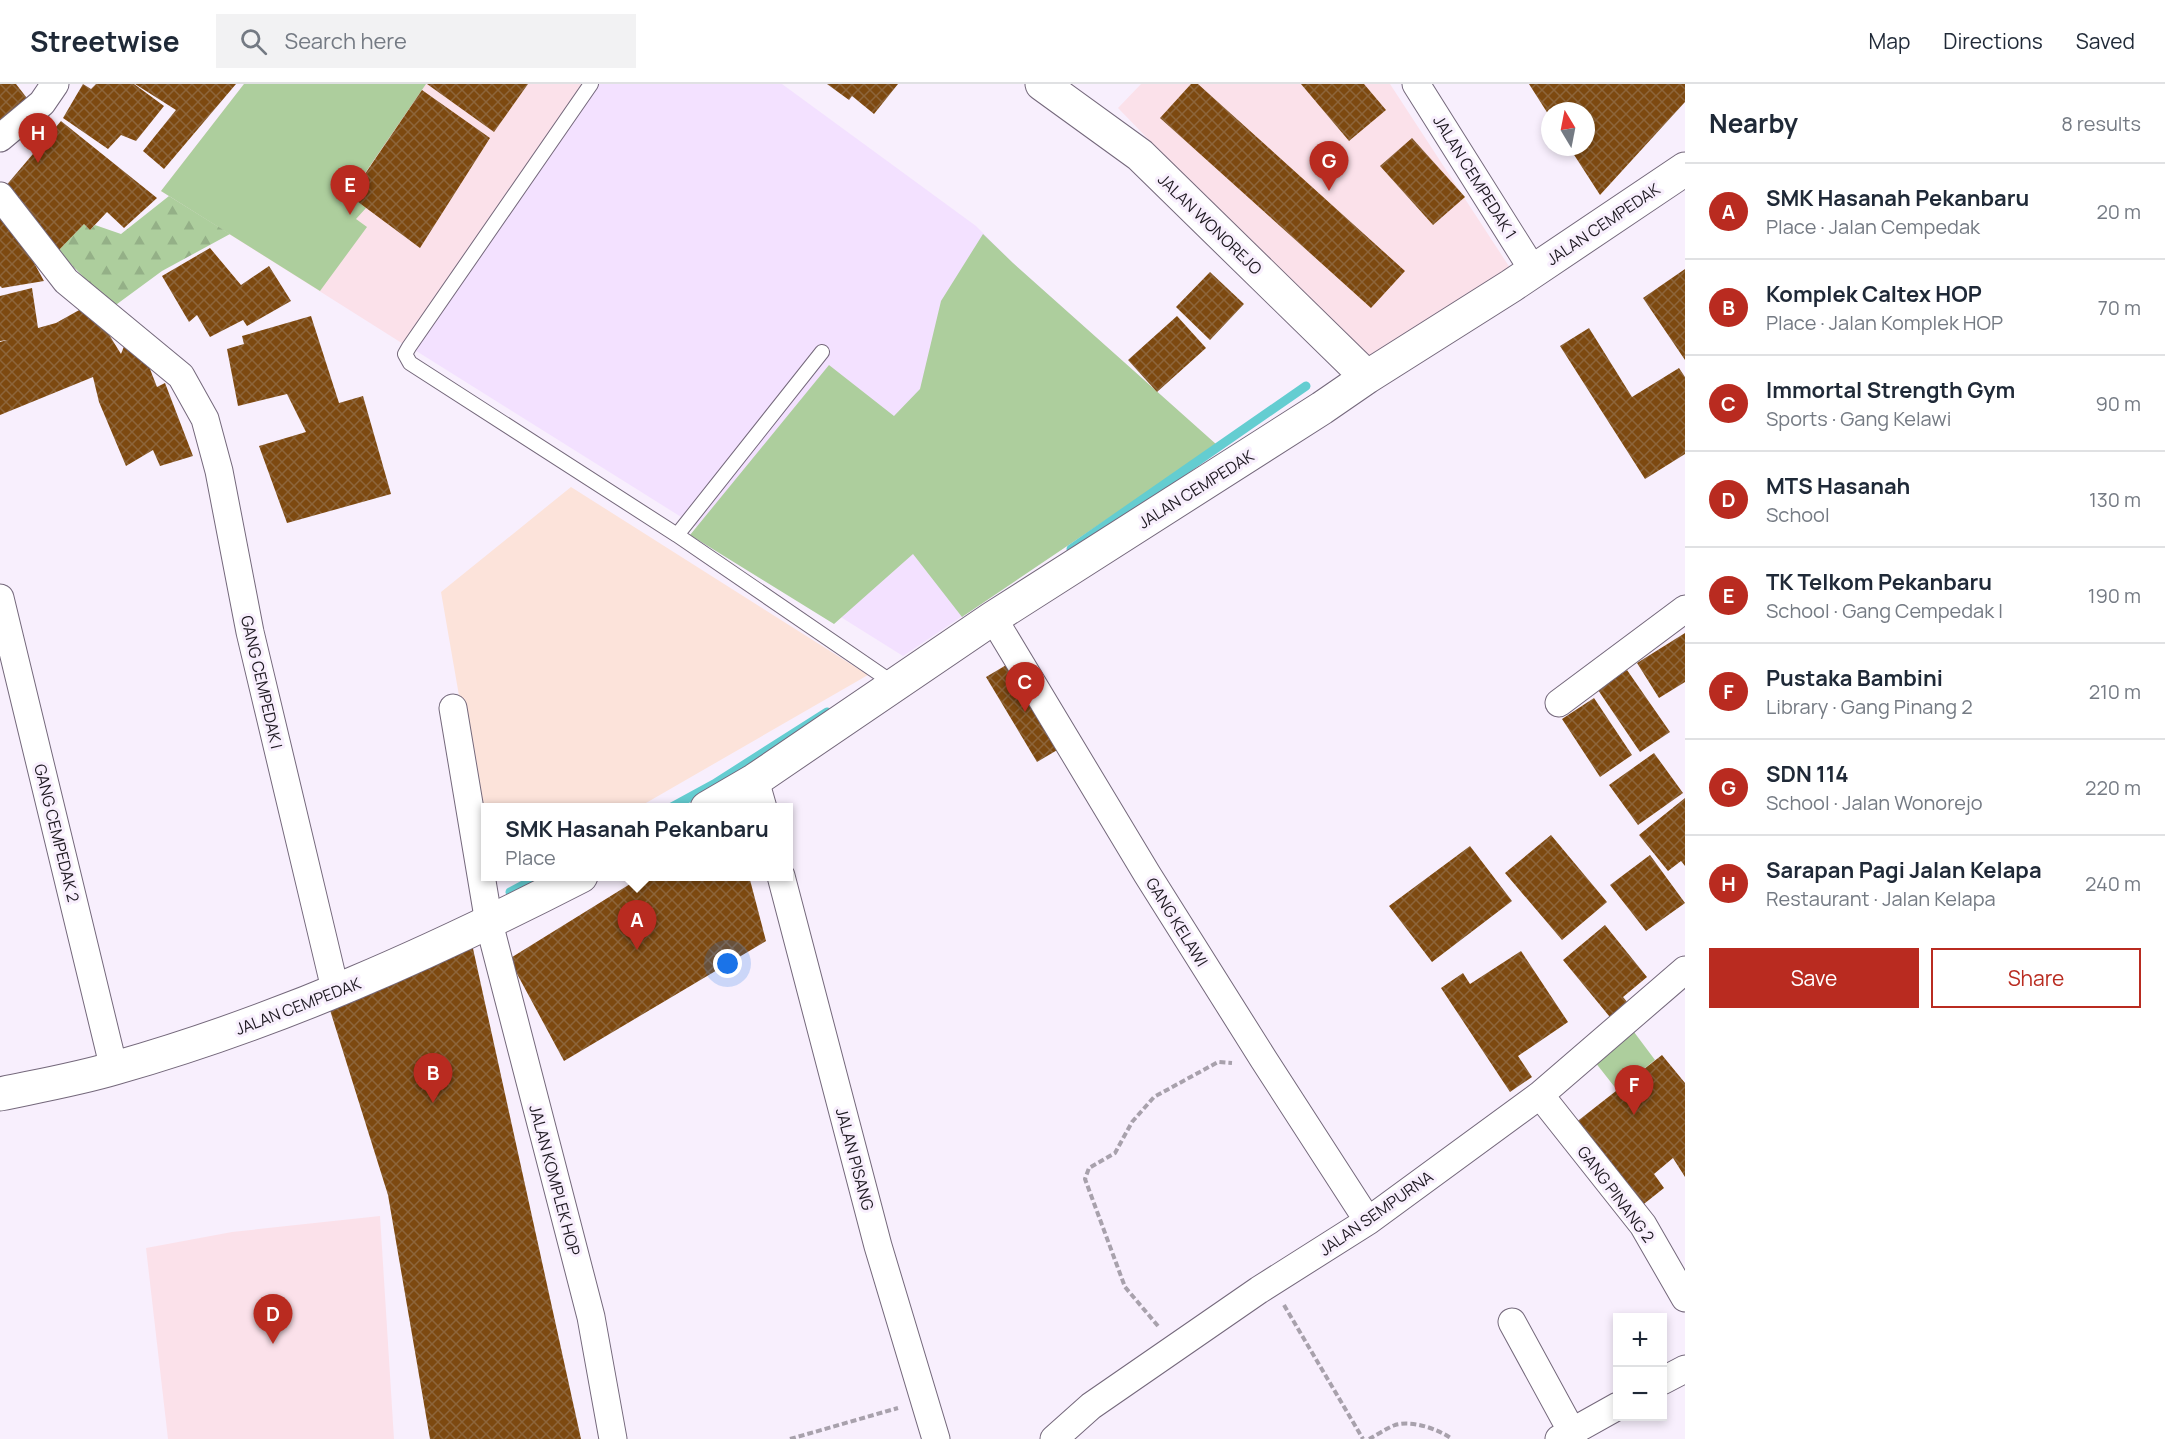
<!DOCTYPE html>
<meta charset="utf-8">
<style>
:root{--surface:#fff;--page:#f2f2f3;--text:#1f2937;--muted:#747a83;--line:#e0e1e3;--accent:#b92b20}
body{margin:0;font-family:Manrope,sans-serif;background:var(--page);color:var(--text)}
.controls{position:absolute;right:18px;bottom:18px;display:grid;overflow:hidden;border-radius:0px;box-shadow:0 3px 9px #0003}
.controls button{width:54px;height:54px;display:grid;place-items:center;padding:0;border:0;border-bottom:2px solid var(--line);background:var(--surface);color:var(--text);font:30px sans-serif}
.compass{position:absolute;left:1541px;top:18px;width:54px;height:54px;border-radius:50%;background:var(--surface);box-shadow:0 3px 9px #0003;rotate:350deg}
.you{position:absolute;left:728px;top:880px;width:21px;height:21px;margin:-15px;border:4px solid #fff;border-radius:50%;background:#1a73e8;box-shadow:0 0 0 9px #1a73e833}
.badge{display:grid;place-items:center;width:39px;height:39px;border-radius:50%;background:var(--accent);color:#fff;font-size:20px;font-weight:700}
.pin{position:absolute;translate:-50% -50px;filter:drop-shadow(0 2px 3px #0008)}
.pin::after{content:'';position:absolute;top:32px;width:21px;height:18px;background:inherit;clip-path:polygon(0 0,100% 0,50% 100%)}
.popup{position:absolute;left:481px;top:719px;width:312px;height:78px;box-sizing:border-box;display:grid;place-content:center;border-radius:0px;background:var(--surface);filter:drop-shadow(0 2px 4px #0005);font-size:20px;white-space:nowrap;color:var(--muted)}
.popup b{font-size:22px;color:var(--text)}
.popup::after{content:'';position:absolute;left:50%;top:100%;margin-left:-12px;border:12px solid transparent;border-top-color:var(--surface)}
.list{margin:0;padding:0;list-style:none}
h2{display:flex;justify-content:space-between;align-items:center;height:78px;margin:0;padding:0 24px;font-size:26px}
h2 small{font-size:20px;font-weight:400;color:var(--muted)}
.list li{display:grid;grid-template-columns:39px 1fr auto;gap:18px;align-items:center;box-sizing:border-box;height:96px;padding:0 24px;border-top:2px solid var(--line)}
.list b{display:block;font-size:22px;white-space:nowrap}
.list p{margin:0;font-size:20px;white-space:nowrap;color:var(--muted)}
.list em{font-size:20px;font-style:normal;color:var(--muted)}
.actions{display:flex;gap:12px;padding:18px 24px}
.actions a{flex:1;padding:14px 0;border:2px solid var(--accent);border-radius:0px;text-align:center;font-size:21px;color:var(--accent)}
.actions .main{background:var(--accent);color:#fff}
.icon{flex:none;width:33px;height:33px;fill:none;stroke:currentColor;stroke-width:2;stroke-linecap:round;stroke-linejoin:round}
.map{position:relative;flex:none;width:1685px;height:1355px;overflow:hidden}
header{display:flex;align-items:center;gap:36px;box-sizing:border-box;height:84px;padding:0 30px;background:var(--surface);border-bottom:2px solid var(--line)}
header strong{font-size:28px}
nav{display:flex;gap:33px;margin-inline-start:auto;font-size:21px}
.search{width:420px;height:54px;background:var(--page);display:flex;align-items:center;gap:15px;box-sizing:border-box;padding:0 21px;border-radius:0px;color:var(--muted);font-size:22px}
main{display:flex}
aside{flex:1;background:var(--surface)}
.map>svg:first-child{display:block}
.built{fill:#f3e1ff}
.industrial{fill:#fce3da}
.education{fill:#fbe1ea}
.green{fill:#adce9d}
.forest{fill:url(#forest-firs)}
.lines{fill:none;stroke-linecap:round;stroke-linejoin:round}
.stream{stroke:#64cdd1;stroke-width:9}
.building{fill:url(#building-cross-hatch)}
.service-casing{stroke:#74687b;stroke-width:16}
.minor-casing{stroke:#74687b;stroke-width:29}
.tertiary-casing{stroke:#74687b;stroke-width:35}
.path{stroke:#a8a1ac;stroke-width:4;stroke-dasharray:6 3;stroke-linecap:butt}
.service{stroke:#fff;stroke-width:14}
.minor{stroke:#fff;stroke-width:27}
.tertiary{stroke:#fff;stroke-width:33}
.labels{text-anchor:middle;stroke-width:6;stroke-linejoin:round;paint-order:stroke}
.street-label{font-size:16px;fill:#1e1921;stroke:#f8effd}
</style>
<header>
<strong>Streetwise</strong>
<div class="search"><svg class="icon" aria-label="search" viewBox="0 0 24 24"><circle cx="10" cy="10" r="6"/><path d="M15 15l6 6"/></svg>Search here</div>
<nav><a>Map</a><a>Directions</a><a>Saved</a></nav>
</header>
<main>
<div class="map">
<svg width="1685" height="1355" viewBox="0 0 1685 1355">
<defs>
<pattern id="forest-firs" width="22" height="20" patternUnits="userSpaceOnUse" patternTransform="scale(1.5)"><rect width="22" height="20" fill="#adce9d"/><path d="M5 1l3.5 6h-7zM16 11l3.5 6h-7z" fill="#94b087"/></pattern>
<pattern id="building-cross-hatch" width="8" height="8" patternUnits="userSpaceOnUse" patternTransform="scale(1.5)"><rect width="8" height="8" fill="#7d4910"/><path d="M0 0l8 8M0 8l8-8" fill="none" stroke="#8d653b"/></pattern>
</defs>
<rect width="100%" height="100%" fill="#f8effd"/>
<path class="built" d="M244 0H782L976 142 1013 179 1217 361 903 572 161 107Z"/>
<path class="industrial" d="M571 403 868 591 639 723 486 724 485 754 466 652 441 508Z"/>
<path class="education" d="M244 0H591L408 263 161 107Z
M1141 0H1390L1514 190 1368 282 1118 24Z
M380 1132 394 1355H168L146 1164 232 1148Z"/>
<path class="green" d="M244 0H426L350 111 366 124 356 135 367 143 320 207 161 107Z
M983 150 1013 179 1217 361 962 533 913 470 834 540 690 451 829 281 894 332 920 305 941 217Z
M1634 948 1655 976 1617 1006 1595 978Z"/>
<path class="forest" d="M169 112 230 150 162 187 113 223 58 167 84 140 90 146 95 141 121 150Z"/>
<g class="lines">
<path class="stream" d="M1071 465 1306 302
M670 724 714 700 827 628
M510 808 540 792"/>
</g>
<path class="building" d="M0 0H16L30 18 0 42Z
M83 0 91 5 96 0H134L164 22 136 57 121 51 108 65 63 34Z
M135 0H236L164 85 143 67 176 26Z
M427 0H528L494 48Z
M827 0H898L874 30 852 12 849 16Z
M1191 0H1198L1405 187 1371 224 1160 34Z
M1301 0H1364L1386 26 1349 57Z
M1529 0H1685V18L1600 111 1569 63H1586V27H1550V33Z
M422 6 490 54 420 164 350 112Z
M61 37 157 114 124 144 107 128 90 146 84 140 58 167 4 104Z
M1412 54 1465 113 1433 141 1380 82Z
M0 131 22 157 44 197 2 204 0 202Z
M210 164 241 201 269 182 291 217 247 242 243 236 210 253 197 231 189 238 162 192Z
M1685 185V276L1643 214Z
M1210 188 1244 220 1210 256 1176 223Z
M32 204 38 244 56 239 90 220 121 270 128 252 148 280 157 303 165 299 193 372 160 382 153 366 126 382 99 318 93 293 0 331V258L7 256 0 257V212Z
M311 232 339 319 363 312 391 410 287 439 259 362 306 348 287 310 238 322 227 265 244 260 242 252Z
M1177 232 1206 264 1157 308 1128 276Z
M1589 244 1632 313 1679 284 1685 293V370L1645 395 1560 262Z
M1685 549V598L1659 614 1637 579Z
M1013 577 1064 662 1037 678 986 593Z
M1627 586 1670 648 1640 668 1598 606Z
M1594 614 1632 671 1600 693 1562 635Z
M1654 669 1683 709 1638 741 1609 701Z
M1685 714V782L1681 777 1668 787 1639 751Z
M1551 751 1607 818 1562 856 1505 789Z
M1470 762 1512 817 1432 878 1389 822Z
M1650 771 1685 819 1646 847 1610 801Z
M643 792H749L766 857 564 977 509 875Z
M1605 841 1647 893 1623 913 1632 924 1614 938 1563 876Z
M472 860 581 1355H430L388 1111 330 926Z
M1521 867 1568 938 1518 972 1532 993 1510 1008 1441 904 1463 889 1470 900Z
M1662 971 1685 999V1093L1673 1074 1654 1090 1664 1104 1635 1127 1570 1043Z"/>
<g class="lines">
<defs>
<path id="service" d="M591 0 409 263 405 270 410 279 677 451 896 601
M677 451 822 268"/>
<path id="minor" d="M1416 0 1533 186
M0 54 42 19 55 0
M0 112 66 197 181 292 205 335 219 387 250 548 336 909
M0 514 114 985
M993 534 1147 790 1264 976 1368 1137
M1559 619 1685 525
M453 624 489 839 591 1233 613 1355
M755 696 763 724
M781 792 878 1162 936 1355
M1540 1011 1643 1141 1685 1214
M1512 1238 1572 1348
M1662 1297 1685 1285
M1054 1355 1091 1322 1259 1206 1368 1137 1540 1011 1685 886
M1559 1355 1618 1322"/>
<path id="tertiary" d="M1042 0 1140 71 1367 293
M707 724 755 696 993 534 1322 324 1367 293 1511 202 1685 85
M0 1010C38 1002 78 995 115 984 278 938 431 869 581 792"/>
</defs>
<use href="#service" class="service-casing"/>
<use href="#minor" class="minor-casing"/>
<use href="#tertiary" class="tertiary-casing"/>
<path class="path" d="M1284 1221 1363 1355
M1158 1242 1125 1203 1085 1095 1089 1084 1115 1069 1132 1038 1154 1013 1218 978 1232 979
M790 1355 898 1324
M1369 1355C1377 1351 1387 1344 1395 1341 1413 1336 1438 1345 1452 1355"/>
<use href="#service" class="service"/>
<use href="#minor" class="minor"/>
<use href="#tertiary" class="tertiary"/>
</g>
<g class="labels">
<g class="street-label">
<text transform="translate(1475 93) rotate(58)" y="6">JALAN CEMPEDAK 1</text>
<text transform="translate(1210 140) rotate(44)" y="6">JALAN WONOREJO</text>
<text transform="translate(1603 140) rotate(-34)" y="6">JALAN CEMPEDAK</text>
<text transform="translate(1196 405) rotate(-32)" y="6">JALAN CEMPEDAK</text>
<text transform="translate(262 598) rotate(77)" y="6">GANG CEMPEDAK I</text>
<text transform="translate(57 749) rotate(76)" y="6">GANG CEMPEDAK 2</text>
<text transform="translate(1177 838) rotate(58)" y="6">GANG KELAWI</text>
<text transform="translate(298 922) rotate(-21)" y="6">JALAN CEMPEDAK</text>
<text transform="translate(855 1075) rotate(75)" y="6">JALAN PISANG</text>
<text transform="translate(555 1096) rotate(75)" y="6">JALAN KOMPLEK HOP</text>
<text transform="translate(1616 1110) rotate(53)" y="6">GANG PINANG 2</text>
<text transform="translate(1376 1129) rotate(-35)" y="6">JALAN SEMPURNA</text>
</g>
</g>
</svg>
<div class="controls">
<button>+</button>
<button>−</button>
</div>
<svg class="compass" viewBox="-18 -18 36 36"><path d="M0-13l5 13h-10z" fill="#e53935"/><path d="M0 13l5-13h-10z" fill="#747a83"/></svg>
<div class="you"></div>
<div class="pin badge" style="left:637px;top:866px">A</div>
<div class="popup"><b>SMK Hasanah Pekanbaru</b>Place</div>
<div class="pin badge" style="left:433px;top:1019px">B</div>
<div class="pin badge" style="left:1025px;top:628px">C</div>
<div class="pin badge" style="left:273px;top:1260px">D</div>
<div class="pin badge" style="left:350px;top:131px">E</div>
<div class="pin badge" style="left:1634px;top:1031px">F</div>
<div class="pin badge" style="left:1329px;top:107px">G</div>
<div class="pin badge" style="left:38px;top:79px">H</div>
</div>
<aside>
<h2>Nearby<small>8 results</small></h2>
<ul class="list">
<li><span class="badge">A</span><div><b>SMK Hasanah Pekanbaru</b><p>Place · Jalan Cempedak</p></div><em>20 m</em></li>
<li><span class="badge">B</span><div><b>Komplek Caltex HOP</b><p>Place · Jalan Komplek HOP</p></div><em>70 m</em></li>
<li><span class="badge">C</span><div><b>Immortal Strength Gym</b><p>Sports · Gang Kelawi</p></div><em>90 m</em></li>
<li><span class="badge">D</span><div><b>MTS Hasanah</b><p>School</p></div><em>130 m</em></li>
<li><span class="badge">E</span><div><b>TK Telkom Pekanbaru</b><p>School · Gang Cempedak I</p></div><em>190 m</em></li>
<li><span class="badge">F</span><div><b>Pustaka Bambini</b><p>Library · Gang Pinang 2</p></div><em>210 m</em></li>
<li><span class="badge">G</span><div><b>SDN 114</b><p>School · Jalan Wonorejo</p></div><em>220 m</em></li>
<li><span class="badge">H</span><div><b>Sarapan Pagi Jalan Kelapa</b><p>Restaurant · Jalan Kelapa</p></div><em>240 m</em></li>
</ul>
<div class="actions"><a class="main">Save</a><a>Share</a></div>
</aside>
</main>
